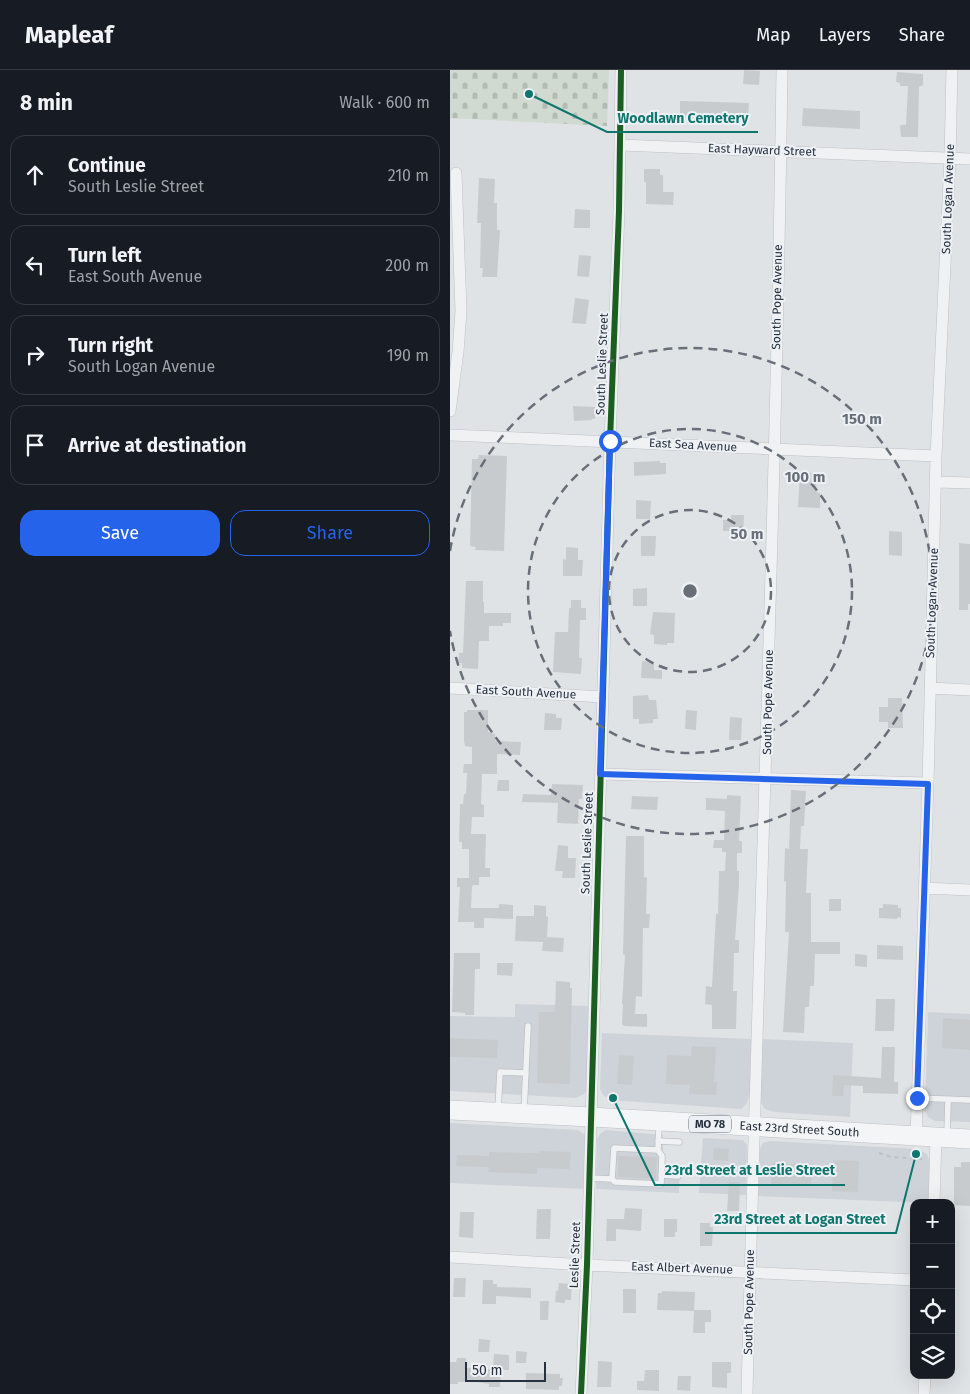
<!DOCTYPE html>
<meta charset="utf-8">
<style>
:root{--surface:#171b24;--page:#242831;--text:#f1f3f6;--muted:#9ea1a6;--line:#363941;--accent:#2563eb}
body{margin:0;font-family:"Fira Sans",sans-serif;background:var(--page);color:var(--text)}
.controls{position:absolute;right:15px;bottom:15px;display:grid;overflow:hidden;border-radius:10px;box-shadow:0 5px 20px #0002}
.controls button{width:45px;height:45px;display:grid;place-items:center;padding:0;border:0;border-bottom:1px solid var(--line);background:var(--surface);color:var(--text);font:25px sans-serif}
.scale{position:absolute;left:15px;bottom:12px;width:81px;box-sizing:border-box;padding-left:5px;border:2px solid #27313f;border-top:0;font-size:14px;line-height:18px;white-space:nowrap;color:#27313f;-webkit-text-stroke:4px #edf1f5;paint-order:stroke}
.stop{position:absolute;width:15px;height:15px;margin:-11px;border:4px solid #2563eb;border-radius:50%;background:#fff}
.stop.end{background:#2563eb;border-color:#fff;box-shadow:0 1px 5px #0008}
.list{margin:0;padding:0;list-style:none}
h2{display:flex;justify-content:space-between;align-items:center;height:65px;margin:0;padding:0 20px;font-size:21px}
h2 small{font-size:16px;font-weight:400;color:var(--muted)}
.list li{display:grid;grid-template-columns:32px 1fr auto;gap:15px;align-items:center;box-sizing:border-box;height:80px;margin:0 10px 10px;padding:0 10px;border:1px solid var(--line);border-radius:15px}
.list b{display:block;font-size:19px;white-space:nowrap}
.list p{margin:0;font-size:16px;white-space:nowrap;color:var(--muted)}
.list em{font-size:16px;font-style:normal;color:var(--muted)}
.actions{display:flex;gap:10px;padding:15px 20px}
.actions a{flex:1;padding:11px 0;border:1px solid var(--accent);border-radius:15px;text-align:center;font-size:18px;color:var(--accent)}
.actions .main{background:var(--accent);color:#fff}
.icon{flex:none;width:28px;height:28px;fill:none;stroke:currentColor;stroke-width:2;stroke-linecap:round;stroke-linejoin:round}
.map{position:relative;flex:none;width:520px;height:1324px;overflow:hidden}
header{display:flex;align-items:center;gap:30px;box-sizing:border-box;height:70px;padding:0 25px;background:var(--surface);border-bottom:1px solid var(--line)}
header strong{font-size:24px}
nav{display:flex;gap:28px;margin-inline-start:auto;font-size:18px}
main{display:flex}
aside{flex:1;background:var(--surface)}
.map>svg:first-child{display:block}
.built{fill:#ced3d9}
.cemetery{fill:url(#cemetery-stones)}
.building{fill:#c8cbce}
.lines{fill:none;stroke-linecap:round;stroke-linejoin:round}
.service-casing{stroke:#bec1c4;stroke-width:7}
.minor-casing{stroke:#bec1c4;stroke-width:12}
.primary-casing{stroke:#bcc0c4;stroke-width:20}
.path{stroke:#bfc1c6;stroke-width:2;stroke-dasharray:4 4;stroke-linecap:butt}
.service{stroke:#f0f1f2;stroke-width:5.5}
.minor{stroke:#f0f1f2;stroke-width:11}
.primary{stroke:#f4f5f6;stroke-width:19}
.cycleway-casing{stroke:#edf1f5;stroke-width:9}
.cycleway{stroke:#1b5e20;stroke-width:6}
.route{stroke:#2563eb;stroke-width:6}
.ring{fill:none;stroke:#686f79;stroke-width:2.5;stroke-dasharray:9 6}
.labels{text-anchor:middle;stroke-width:4;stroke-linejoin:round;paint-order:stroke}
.shield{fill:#edf1f5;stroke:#626b76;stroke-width:1}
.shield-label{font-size:11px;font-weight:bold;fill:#27313f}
.street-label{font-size:12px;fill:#27313f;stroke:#edf1f5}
.centre{fill:#686f79;stroke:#edf1f5;stroke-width:2.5}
.ring-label{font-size:15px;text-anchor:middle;font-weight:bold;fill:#686f79;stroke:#edf1f5;stroke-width:4;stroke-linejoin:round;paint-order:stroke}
.leader{fill:none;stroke:#0f766e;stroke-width:2}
.callout-dot{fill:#0f766e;stroke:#edf1f5;stroke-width:2}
.callout-label{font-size:14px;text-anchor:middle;font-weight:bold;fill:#0f766e;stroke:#edf1f5;stroke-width:4;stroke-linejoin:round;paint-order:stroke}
</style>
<header>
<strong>Mapleaf</strong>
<nav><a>Map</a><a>Layers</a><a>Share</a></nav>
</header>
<main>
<aside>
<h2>8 min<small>Walk · 600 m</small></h2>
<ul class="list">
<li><svg class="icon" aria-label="ahead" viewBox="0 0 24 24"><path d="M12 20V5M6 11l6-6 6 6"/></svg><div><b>Continue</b><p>South Leslie Street</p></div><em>210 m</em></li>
<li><svg class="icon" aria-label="left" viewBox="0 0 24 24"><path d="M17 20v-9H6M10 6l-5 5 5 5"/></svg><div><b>Turn left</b><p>East South Avenue</p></div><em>200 m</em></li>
<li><svg class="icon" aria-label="right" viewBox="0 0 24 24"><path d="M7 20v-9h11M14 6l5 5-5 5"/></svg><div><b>Turn right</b><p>South Logan Avenue</p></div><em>190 m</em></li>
<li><svg class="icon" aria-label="arrive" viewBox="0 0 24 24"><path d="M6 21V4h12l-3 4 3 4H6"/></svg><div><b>Arrive at destination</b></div></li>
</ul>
<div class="actions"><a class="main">Save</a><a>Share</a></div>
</aside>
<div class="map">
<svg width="520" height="1324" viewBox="0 0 520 1324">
<defs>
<pattern id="cemetery-stones" width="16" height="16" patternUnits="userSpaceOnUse" patternTransform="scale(1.25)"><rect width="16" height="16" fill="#d1dad1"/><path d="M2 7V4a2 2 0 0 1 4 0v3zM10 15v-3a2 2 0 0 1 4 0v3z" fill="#b3bcb4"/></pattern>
</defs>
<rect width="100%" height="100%" fill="#e0e3e6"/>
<path class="built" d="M65 934 141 936 138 1018 134 1024 126 1028 0 1021V946L65 947Z
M478 942 520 944V1052L485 1051 478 1047 475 1041Z
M152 963 301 969 300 1023 297 1033 291 1039 160 1030 153 1025 150 1019Z
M311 969 403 973 400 1047 324 1042 315 1039 309 1030Z
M0 1053 128 1060 135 1065 136 1078 134 1119 0 1113Z
M156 1060 213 1065V1093L230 1095 229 1123 146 1119 147 1069 150 1064Z
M253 1068 293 1070 297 1075 296 1125 249 1123Z
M320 1071 467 1079 477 1084 480 1093 479 1133 308 1126 310 1079 313 1073Z"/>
<path class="cemetery" d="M0 0H159L157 56 0 48Z"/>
<path class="building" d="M294 0 310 1 309 15 293 14Z
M447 2 473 4V15L469 17 468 67H451L450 55H456L458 16H450V13L446 12Z
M230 31 299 33 298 50H296V52H283L281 49 230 48Z
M353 38 410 41V59L352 56Z
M194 99H210V105H213V122H224L223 135 196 134V112H194Z
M29 108 45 109 44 133H47V160H50L47 207H32L33 198H30L31 153H27Z
M125 139 140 140V158H124Z
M129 185 141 186 139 207 127 206Z
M125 228 139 230 136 254 122 253Z
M123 336 145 337V349H142V350L124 351Z
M29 385 57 386 54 481 25 480 26 477 20 476 22 389H28Z
M210 391V393H216V404L184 406V392Z
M350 402 367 403 366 422 370 423V438L348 437Z
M186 430 201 431 200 449H186Z
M281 445H294L293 469 279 468 280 461H273V450H281Z
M439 461 452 462V486L439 485Z
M191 466H206L205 486H191Z
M509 473 520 474V534H518V540H509Z
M116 477 128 478V490H133L132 506H113V489L116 490Z
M16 511H33V532H34V543H61V553H53V556H39V571H29L28 599 12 598V593H8L9 583H13Z
M197 518V536H183V519Z
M121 530H131V538H136V550H130L129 588H132L131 604 103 602 105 562H118L119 538H121Z
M203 542 225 543 224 573H217V575L204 574V565L200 564Z
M192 591 204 592V600H212V609L191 608Z
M198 625 199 630H206L208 649H203V653L189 654V649H183V626Z
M438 628H452L453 658H438V652H429V637H438Z
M17 640H38V662L45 664V671L71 672 70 685 47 684V704H32L31 734 34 735V747H22L21 764H36L35 798H40V807H29V815H23L22 817 21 838H49V834L63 835V849L34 848V858H24V852H8L10 817H7V808H19V779H12V772H9L10 734H13L14 724H16L17 703H13L14 694H22V677L15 676 14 671V642H17Z
M236 640 247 641 246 660 235 659Z
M95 643 106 644V648H112L111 660H94Z
M280 647 292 648 291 670H279Z
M48 710H59V721H47Z
M102 714 133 715 132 729H129L128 754 107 753 108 733 72 732 73 724 101 725Z
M341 720 356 721 354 756H351L350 779H358L356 823H361V872H390V884H365L364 916H360L359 937H355L354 963 333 962 339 862H335L336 812 334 811 335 778 339 779Z
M277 725 291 726 289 771H292V783H287V801H289V814L285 870H289V883H284L283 921H287L286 959H262V935L255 934 256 916 262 917 266 844H268L269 801H275L276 782H272V778H263L264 770H274L275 741 256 740V728L277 729Z
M182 726 208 727 207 740 181 739Z
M176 766H194V807L197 808 196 844H200L199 858H193L192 927 186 926 185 944H197V957L174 956 172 954 173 934H172L175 885 173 884Z
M108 775 118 776V788H126L125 808H112L113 801H105Z
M379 829H391V841H379Z
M433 834 448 835V838H451V848L448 847 447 849 429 848V838H433Z
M84 835 96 836V846L98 847 97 867 114 868 113 882 92 881 93 872 65 871 66 846H84Z
M427 875 453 876V890L427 889Z
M4 883H30V899H25L24 945H15V943L2 942Z
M405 884 417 885V897L405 896Z
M47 893H63L62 906 47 905Z
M106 911 120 912V918H122L120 1014 87 1013 89 942H105Z
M426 929H445L444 961H425Z
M493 948 520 950V980L492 978Z
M0 968 48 970 47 988 0 987Z
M242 976 266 977 264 1012H267L266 1025 239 1024 240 1015 216 1014 217 985 241 986Z
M432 977H445L444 1012H448V1024L413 1023V1016L394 1015 393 1026H382L383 1005 431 1008Z
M169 985 184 986 182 1015 167 1014Z
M264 1078 279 1079 278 1091 263 1090Z
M89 1081 121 1082 120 1099 87 1098V1104L38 1102 39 1097 6 1096 7 1085 39 1086V1082L89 1083Z
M168 1086 207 1087 206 1109 168 1107Z
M383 1090 409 1091 408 1122 382 1121Z
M511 1092H520V1136L504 1135V1097H511Z
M322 1093 362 1095 361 1115 321 1114Z
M279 1112H290L289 1141H277Z
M175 1138 192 1139 191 1161 166 1159V1171H156L157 1149H174Z
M87 1139H101L100 1169H86Z
M10 1142H24L23 1168 9 1167Z
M214 1149H227V1162H225V1167H214Z
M250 1153H260V1157H263L262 1176H250Z
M4 1208H16L15 1227H3Z
M33 1210H43V1214H47V1217L81 1218V1228L46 1226V1234H32Z
M109 1213 122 1214 121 1230H115V1233L105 1232 106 1221H108Z
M173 1219H186V1243H173Z
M212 1221 245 1222 244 1240H261V1252H255V1263H243L244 1241 207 1240 208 1223H212Z
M90 1231H99L98 1250H90Z
M29 1269 40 1270 39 1282H28Z
M66 1281 77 1282 76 1293H66Z
M44 1284 59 1285V1300H51L50 1317H39V1314L26 1312H8V1314H0V1292H6L7 1288H16V1298L43 1299Z
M148 1291 162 1292 161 1317H147Z
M262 1292H281V1303H277V1318L262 1317Z
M195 1300H209V1321L187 1320V1311H194Z
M76 1303 110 1304V1308H113L112 1316H109V1320L76 1319Z
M228 1306H241L240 1321 227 1320Z"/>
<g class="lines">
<defs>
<path id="service" d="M467 1028 520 1030
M48 1040 50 1002 76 1003
M74 1041 78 956
M497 1065 498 1030
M208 1071 229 1072
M211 1105 228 1106
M139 1108 162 1109 164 1078 208 1080 209 1053
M162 1109 165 1112 211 1114 212 1086 208 1080"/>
<path id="minor" d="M170 75 520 89
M0 341 8 282 11 241 6 103
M0 365 486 386
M486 412 520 413
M0 618 153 627
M480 618 520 620
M151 704 478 713
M474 818 520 820
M466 1067 478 713 486 386 500 88 502 0
M484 1133 486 1067
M0 1187 137 1195 464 1210
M131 1324 137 1195 160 371 169 141 171 0
M297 1324C308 883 326 441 332 0
M474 1324 475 1305"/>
<g id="primary">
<path id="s1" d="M0 1040 141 1047 520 1069"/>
</g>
</defs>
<use href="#service" class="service-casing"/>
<use href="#minor" class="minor-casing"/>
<use href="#primary" class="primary-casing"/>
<path class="path" d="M429 1083 441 1087 474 1089"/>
<use href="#service" class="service"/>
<use href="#minor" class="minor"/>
<use href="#primary" class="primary"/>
<defs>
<path id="cycleway" d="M131 1324 137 1195 160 371 169 141 171 0"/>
</defs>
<use href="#cycleway" class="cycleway-casing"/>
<use href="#cycleway" class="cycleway"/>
</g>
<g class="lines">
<path class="route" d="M160 371 150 704 478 714 467 1028"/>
</g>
<g class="ring">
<circle cx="240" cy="521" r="81"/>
<circle cx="240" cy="521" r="162"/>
<path d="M0 481A243 243 0 1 1 0 561"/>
</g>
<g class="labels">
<rect class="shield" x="239" y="1045.5" width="42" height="17" rx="4"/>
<g class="shield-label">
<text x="260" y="1058">MO 78</text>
</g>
<g class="street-label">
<text transform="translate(312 80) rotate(2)" y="4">East Hayward Street</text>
<text transform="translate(498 129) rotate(-88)" y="4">South Logan Avenue</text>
<text transform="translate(327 227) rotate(-89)" y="4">South Pope Avenue</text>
<text transform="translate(152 294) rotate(-88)" y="4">South Leslie Street</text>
<text transform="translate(243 375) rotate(3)" y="4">East Sea Avenue</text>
<text transform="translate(482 533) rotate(-88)" y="4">South Logan Avenue</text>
<text transform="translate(76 622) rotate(3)" y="4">East South Avenue</text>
<text transform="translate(318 632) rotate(-89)" y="4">South Pope Avenue</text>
<text transform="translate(137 773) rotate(-88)" y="4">South Leslie Street</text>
<text dy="4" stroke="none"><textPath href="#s1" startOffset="350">East 23rd Street South</textPath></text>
<text transform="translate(125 1185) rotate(-88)" y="4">Leslie Street</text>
<text transform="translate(232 1198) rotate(2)" y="4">East Albert Avenue</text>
<text transform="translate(299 1232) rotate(-89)" y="4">South Pope Avenue</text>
</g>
</g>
<circle cx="240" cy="521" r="8" class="centre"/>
<g class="ring-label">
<text x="412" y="354">150 m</text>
<text x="355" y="412">100 m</text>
<text x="297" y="469">50 m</text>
</g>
<path class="leader" d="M79 24L157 62H308M163 1028L205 1115H395M466 1084L446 1163H255"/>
<g class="callout-dot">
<circle cx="79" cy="24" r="5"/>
<circle cx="163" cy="1028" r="5"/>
<circle cx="466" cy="1084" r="5"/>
</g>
<g class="callout-label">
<text x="233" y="53">Woodlawn Cemetery</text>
<text x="300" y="1105">23rd Street at Leslie Street</text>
<text x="350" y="1154">23rd Street at Logan Street</text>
</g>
</svg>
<div class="controls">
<button>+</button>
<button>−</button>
<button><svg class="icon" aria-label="locate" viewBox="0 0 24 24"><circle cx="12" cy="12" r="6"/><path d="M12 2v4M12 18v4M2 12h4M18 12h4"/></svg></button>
<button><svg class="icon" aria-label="layers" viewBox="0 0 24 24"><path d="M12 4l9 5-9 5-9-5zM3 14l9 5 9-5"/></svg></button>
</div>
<div class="scale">50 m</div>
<div class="stop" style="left:160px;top:371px"></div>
<div class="stop end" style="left:467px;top:1028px"></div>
</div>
</main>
